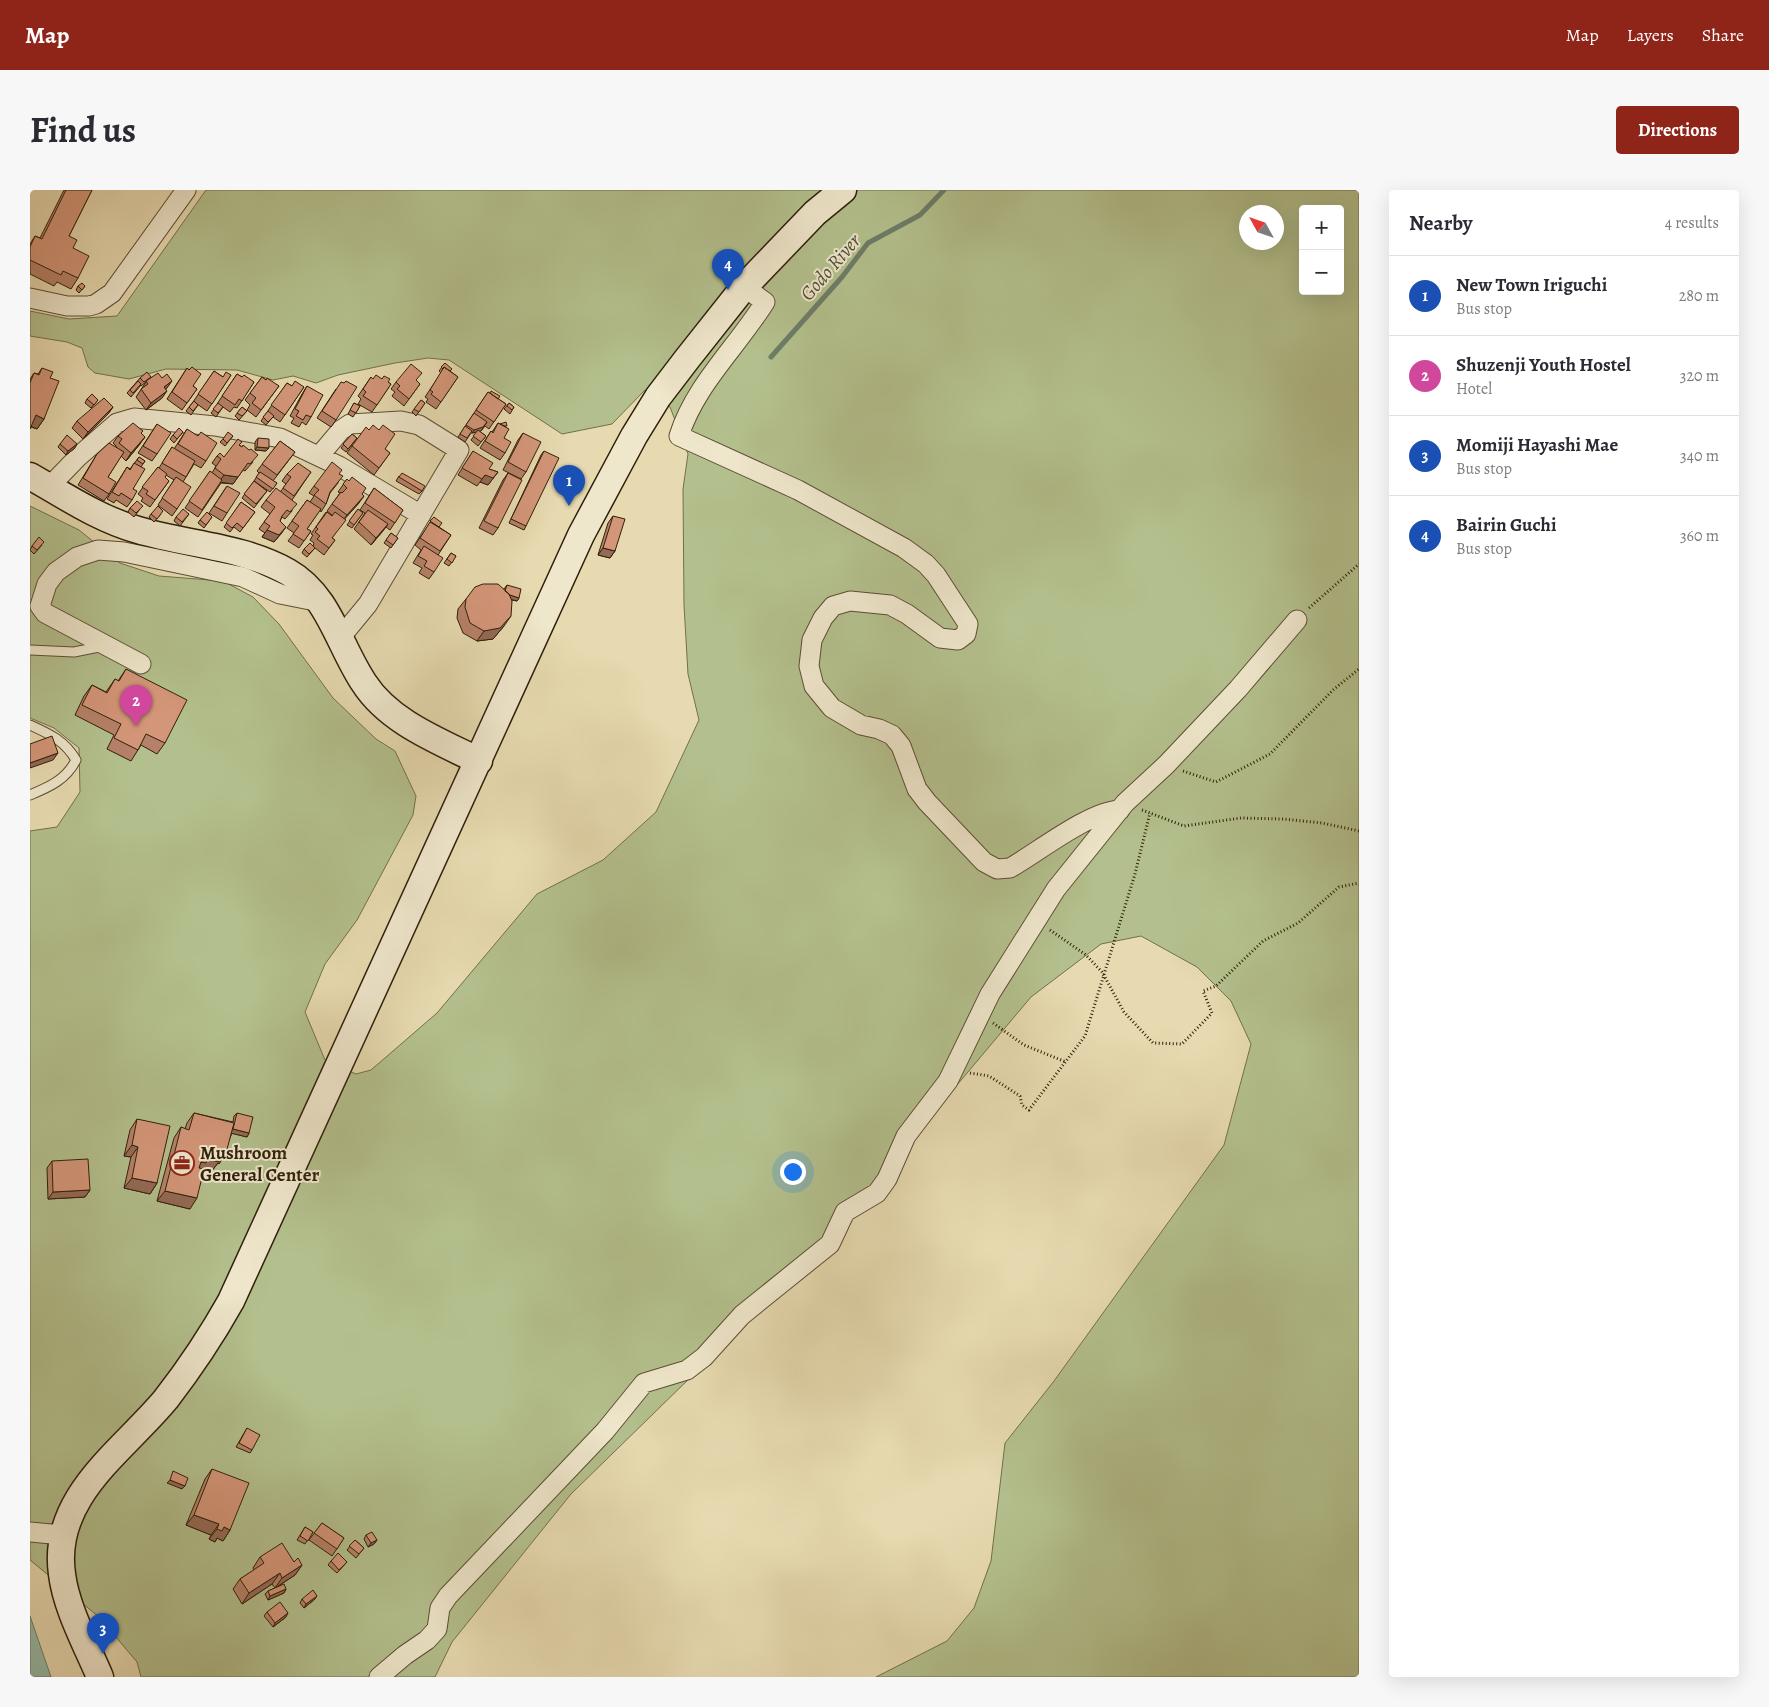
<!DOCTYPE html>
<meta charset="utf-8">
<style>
:root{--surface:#fff;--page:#f7f7f7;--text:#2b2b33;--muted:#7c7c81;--line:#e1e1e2;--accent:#8f2418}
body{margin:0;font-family:Alegreya,serif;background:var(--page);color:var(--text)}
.controls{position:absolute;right:15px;top:15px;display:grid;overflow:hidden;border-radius:5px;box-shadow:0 5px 20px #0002}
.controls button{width:45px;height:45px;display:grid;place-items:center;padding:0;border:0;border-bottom:1px solid var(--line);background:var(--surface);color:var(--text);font:25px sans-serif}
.compass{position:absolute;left:1209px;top:15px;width:45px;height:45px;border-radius:50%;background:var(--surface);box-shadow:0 5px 20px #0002;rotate:310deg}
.you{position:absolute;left:762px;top:981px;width:18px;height:18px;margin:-12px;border:4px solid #fff;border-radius:50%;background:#1a73e8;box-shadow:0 0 0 8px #1a73e833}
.badge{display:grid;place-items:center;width:32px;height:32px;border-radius:50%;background:var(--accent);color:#fff;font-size:16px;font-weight:700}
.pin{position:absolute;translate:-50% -41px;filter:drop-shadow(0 1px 2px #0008)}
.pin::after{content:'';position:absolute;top:26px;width:18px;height:15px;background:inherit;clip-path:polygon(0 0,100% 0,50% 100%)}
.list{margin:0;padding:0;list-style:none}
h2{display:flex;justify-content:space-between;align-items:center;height:65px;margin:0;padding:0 20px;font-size:21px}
h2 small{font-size:16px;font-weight:400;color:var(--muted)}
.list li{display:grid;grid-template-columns:32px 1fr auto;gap:15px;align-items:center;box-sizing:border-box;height:80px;padding:0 20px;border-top:1px solid var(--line)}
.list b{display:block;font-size:19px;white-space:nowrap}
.list p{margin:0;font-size:16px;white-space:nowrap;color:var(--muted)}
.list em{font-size:16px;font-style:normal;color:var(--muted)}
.map{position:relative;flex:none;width:1329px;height:1487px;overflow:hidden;border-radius:5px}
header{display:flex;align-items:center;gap:30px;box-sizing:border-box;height:70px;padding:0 25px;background:var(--accent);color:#fff}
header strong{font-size:24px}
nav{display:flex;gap:28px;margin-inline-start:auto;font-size:18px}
.intro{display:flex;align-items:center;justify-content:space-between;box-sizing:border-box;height:120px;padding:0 30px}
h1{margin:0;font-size:35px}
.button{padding:12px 22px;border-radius:5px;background:var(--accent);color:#fff;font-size:18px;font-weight:700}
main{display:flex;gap:30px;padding:0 30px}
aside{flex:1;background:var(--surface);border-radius:5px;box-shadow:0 5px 20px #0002}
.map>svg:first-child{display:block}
.green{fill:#b3c08d;stroke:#71704c;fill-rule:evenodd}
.water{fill:#97bba9;stroke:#6d7d69}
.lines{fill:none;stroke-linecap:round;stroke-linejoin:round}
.stream{stroke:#6d7d69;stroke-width:5}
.lane-casing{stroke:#5d4e34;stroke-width:11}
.street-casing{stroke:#5d4e34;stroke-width:21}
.secondary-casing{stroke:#2f1f0a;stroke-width:29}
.path{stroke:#2f1f0a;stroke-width:3;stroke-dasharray:1 2.5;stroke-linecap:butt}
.lane{stroke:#efe7cc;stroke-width:9}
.street{stroke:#efe7cc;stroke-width:19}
.secondary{stroke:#efe7cc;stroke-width:26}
.wall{fill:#b68168;stroke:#2f1f0a}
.shaded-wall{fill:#946955;stroke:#2f1f0a}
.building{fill:#d49679;stroke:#2f1f0a}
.labels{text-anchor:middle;stroke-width:4;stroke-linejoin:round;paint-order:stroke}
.poi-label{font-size:19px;font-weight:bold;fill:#2f1f0a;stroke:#efe7cc;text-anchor:start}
.water-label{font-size:20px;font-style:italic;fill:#4e4e3a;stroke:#efe7cc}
</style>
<header>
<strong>Map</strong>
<nav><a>Map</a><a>Layers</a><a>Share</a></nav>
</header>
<div class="intro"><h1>Find us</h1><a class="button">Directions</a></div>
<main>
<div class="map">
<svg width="1329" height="1487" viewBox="0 0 1329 1487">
<rect width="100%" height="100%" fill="#e7dab0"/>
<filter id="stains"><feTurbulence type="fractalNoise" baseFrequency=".004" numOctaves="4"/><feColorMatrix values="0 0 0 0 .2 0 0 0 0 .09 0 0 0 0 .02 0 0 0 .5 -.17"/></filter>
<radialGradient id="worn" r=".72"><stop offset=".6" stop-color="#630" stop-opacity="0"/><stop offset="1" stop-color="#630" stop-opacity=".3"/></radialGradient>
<path class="green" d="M176 0H1329V1487H846L917 1451 944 1418 961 1371 975 1253 1024 1191 1194 955 1221 854 1201 811 1167 777 1111 746 1071 754 1001 807 848 989 663 1185 541 1304 422 1452 405 1487H111L107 1472 69 1427 0 1370V641L27 637 50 602 49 558 24 538 0 528V316L49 340 90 373 129 386 193 391 223 407 249 434 303 508 346 549 365 561 386 606 383 625 327 730 295 774 275 822 295 870 326 884 341 880 407 823 507 704 573 670 626 622 669 530 658 484 654 415 653 299 658 264 640 217 615 200 582 234 532 244 419 170 398 168 365 173 308 185 286 193 263 186 243 190 207 180 136 179 99 189 65 183 58 177 52 158 37 152 0 146V121L39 129 87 126ZM1273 19H1310V101H1273ZM1216 22H1246V52H1216Z"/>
<path class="water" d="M0 1426 21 1487H0Z"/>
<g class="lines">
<path class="stream" d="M741 167 812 87 838 53 890 25 914 0"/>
<defs>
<path id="lane" d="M0 460 44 462 74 456
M0 535C20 544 35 551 46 570 36 590 19 597 0 605"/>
<path id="street" d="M714 97 735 112C707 157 665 195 649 246L768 300 874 358 896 374 906 385 938 434 936 444 928 450 910 448 877 424 860 415 820 411 803 416 793 428 782 450 779 476 784 496 802 518 831 535 849 539 862 545 871 556 887 599 897 612 954 672 967 679 980 678C1008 662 1060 621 1090 620
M0 108 37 116H59L66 114 82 103 156 0
M290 265 311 240 320 234 371 231 389 235 429 260 338 414 310 448
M19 297 49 266 87 233 104 228 185 236 250 248 309 276 391 325
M111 474 15 423 10 416 17 394 26 382 47 367 68 360 94 362 213 387 250 404 290 412
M0 1342 32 1345
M349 1487 375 1465 397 1450 407 1439 410 1418 418 1406 575 1241 614 1193 657 1180 674 1167 712 1125 800 1054 815 1022 847 1003 857 989 876 946 918 891 960 804 1026 699 1095 613 1136 575 1208 499 1267 430"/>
<path id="secondary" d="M0 286C35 306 69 329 108 340 158 355 212 356 258 382 299 405 309 456 334 493 359 532 409 551 449 571
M70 1487C57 1456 36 1418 32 1384 21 1307 92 1262 136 1209 160 1178 182 1145 201 1111L551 345 604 246 628 207 657 169 714 97 785 23 813 0"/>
</defs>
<use href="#lane" class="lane-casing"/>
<use href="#street" class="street-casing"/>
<use href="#secondary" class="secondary-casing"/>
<path class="path" d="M1279 418 1329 374
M1153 581 1186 592 1240 564 1303 500 1329 479
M1112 620 1154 636 1211 628 1253 629 1292 633 1329 641
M1020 740 1056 765 1072 782 1094 822 1123 853 1152 854 1182 823 1173 801 1186 796 1233 751 1268 733 1309 697 1329 693
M963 833 994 855 1036 872
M940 883 959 886 990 906 992 915 999 920 1055 846 1105 684 1120 623"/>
<use href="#lane" class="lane"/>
<use href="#street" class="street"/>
<use href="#secondary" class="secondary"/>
</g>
<path class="wall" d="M34 0H62L39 46 43 58 48 88 41 99 27 92 24 96 0 84V54L5 46 10 48Z
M48 96H55L49 103 46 100Z
M415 173 420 181 428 187 406 219 396 212 398 209 395 207 411 183 409 181Z
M12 178 20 188 14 229 7 239 1 237 0 239V189L4 183 8 184Z
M157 178 163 196 167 199 152 220 137 209Z
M184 181 193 187 201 185 177 221 167 214 168 215 161 225 156 221 163 212Z
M207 184 212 187 224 192 207 218 204 217 200 222 193 217 186 227 181 223 188 214H187Z
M121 187 119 190 137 198 136 199 132 208 116 220 106 207 116 192 111 196V195L101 207 97 203 110 188Z
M232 187 236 190 249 196 226 227 217 220 220 215 215 210Z
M341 187 343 189 358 192 361 194 342 222 328 214 331 209 328 206Z
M386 191 390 194 374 216 362 206 365 202 361 199 366 192Z
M257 193 262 196 274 197 250 232 243 227 236 235 231 231Z
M277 196 281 227 276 235 272 232 269 237 261 233 264 228 260 226 272 204Z
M306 199V230L301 237 287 228Z
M458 202 476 214 459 239 455 236 451 241H449L456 246 448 256 441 250 447 242 442 243H441L435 252 428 247Z
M57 209 68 210 61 218 55 213Z
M391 210 395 213 386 226 382 222Z
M324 213 330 216 323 227 318 224Z
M479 213 484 217 480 224 474 219Z
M83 217 78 224 53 249 42 238 47 231Z
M212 217 217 221 209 230 205 226Z
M468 233 476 237 474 248 475 263 470 270 450 258 461 241 462 242Z
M127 234V264L122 271 108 263Z
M157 239 176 271 171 278 164 274 153 292 147 319 142 326 128 315 144 290 136 285 135 287 139 291 120 317 111 311 113 308 108 304 128 277 129 278 142 257 144 259Z
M153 242 144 253 140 249 143 245Z
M493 243 496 282 491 289 473 280 488 250Z
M111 244 110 254 96 271 91 266 78 287 79 304 74 311 48 295 67 264 86 257V256L83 253 88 246Z
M322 244 327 248 316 262 311 258Z
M203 246 195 256 190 252 193 249Z
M228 248 236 261 225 260V252Z
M250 251 265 262 243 291 247 293 240 302 224 291 229 283 227 281Z
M30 254 45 258 36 265 28 257Z
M210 255 223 272 215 281 213 280 203 294 191 293 168 327 155 318 180 281 182 283 186 276 182 273 187 266 194 267Z
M322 256 355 259 360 263 344 285 317 263Z
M443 261 459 279 468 282 458 295 450 292 447 296 428 285Z
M514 261 496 336 494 340 479 333 511 265Z
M109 267 115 271 111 277 103 299 102 310 97 317 86 310 84 313 77 309 97 277 100 279Z
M281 282 262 310V321L255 329 252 327 250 331 256 337 251 344 244 352 232 347 235 343 229 339 240 324 231 317 236 310 251 301 256 294 252 291 257 284Z
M478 283 468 338 463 345 449 338 473 290Z
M309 284 308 293 300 303 296 314 291 322 290 320 277 339 281 341 269 358 258 351 264 343 257 338 277 310 280 312 284 306 279 303 284 296Z
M369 286 392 301 389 304 366 291Z
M317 289 332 304 329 313 314 329 302 348 305 350 294 365 285 358 277 367 272 363 274 359 283 356 284 353 280 350 283 345 281 344 296 322 302 326V325L297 321 310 303 308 302Z
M224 291 237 301 224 318 212 308Z
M197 296V323L192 331 179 323Z
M344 298 373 320 360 340 356 337 341 355 324 339 335 323 330 320Z
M211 312 225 322 210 342 204 337 200 342 194 337Z
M100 318 110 319 104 327 98 322Z
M328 319 333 323 322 338 317 335Z
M121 324H131L124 332 119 327Z
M159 324 150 336 144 331 146 327Z
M583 326 585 361 580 368 568 365 578 333Z
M182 327 174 338 168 333 170 330Z
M404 327 409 337 421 345 408 365 404 382 399 389 389 383 392 378 383 373 391 360 385 355Z
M361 343 368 348 361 358 354 353Z
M12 355 4 364 0 360 2 356Z
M421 363 426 366 419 376 414 373Z
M477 395 489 408 487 411 482 410 474 436 463 449 447 451 433 443 427 428 428 419 436 409 474 399Z
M96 479 135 553 127 564 111 555 101 571 77 559 84 545 45 525 54 506 62 495 76 502 85 489 88 491Z
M164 923 203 932 204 926 207 923 219 943 217 947 202 943 189 974 188 973 181 982 174 980 160 1019 127 1011 144 948 151 937 155 939 157 933Z
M107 929 127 993 120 1004 94 998 101 967 94 966 100 940Z
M22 971 60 1000 55 1007 18 1009 17 978Z
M217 1238 222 1260 220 1263 206 1257Z
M182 1279 200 1340 193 1351 187 1348 185 1352 179 1349 181 1345 156 1335 175 1289Z
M292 1333 314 1348 302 1366 279 1350Z
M275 1337 283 1342 275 1354 267 1350Z
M336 1345 347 1350 344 1354 338 1357 334 1349Z
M325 1350 334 1358 326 1368 317 1360Z
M230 1367 264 1372 272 1375 265 1385 247 1397 256 1399 254 1403 238 1410 235 1404 238 1401 245 1398 242 1394 212 1414 203 1399 210 1389 224 1380 223 1378Z
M301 1371 317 1372 307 1383 298 1375Z
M272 1409H285L274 1418 270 1413Z
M237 1422 256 1427 243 1437 234 1426Z"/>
<path class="shaded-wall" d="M142 191 137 198 129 204 134 197Z
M137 201 132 208 116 220 121 213Z
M83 217 78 224 53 249 58 242Z
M6 225 14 229 7 239 0 236Z
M457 232 451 241 442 243 444 240Z
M115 247 110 254 96 271 101 263Z
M47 254 45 258 36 265 38 261Z
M227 257 239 258 236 261 225 260Z
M468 282 458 295 450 292 455 285Z
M194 285 208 287 203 294 189 292Z
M334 306 329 313 312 332 317 325Z
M358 334 353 341 341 355 346 348Z
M256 337 244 352 232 347 237 340Z
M573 358 585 361 580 368 568 365Z
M475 403 489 408 487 411 472 407Z
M481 426 474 436 463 449 447 451 454 441Z
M28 563 23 570 0 578V573Z
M203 939 219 943 217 947 200 943Z
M102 955 108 957 101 967 94 966Z
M192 962 196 963 189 974 188 973 181 982 171 980 164 983 171 972Z
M102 988 127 993 120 1004 94 998Z
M60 1000 55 1007 18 1009 23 1002Z
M135 1001 167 1008 160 1019 127 1011Z
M140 1290 155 1296 152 1299 137 1293Z
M164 1325 189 1334 181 1345 156 1335Z
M194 1337 200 1340 193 1351 187 1348 185 1352 179 1349 187 1339Z
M347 1350 344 1354 338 1357 341 1353Z
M272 1375 265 1385 245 1398 252 1388Z
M250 1383 242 1394 212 1414 219 1403Z
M256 1399 254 1403 238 1410 240 1406Z
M287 1406 285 1409 274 1418 276 1414Z
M258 1423 256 1427 243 1437 245 1433Z"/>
<path class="building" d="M36 0H62L39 46 47 50 43 58 59 66 48 88 33 81 31 85 0 70V57L5 46 12 49Z
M52 93 55 96 52 100 48 96Z
M415 173 422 179 420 181 414 177 413 179 411 177Z
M381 174 392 183 386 190 390 194 379 209 367 199 370 196 366 192Z
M162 177 171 184 163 196 167 199 157 213 142 202 157 178 159 180Z
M414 177 428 187 411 212 401 204 403 202 400 200Z
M12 178 23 182 20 188 29 191 14 229 6 225 0 239V193L4 183 9 185Z
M184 181 193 187 196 182 201 185 182 214 168 204Z
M117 182 121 187 114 192 110 188Z
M128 183 132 188 137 184 142 191 134 197 137 201 121 213 111 199 118 194 116 191Z
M207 184 212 187 214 185 224 192 212 211 209 209 205 215 192 206Z
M346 185 352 189 354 186 360 189 358 192 361 194 347 215 333 206 336 202 333 199 341 187 343 189Z
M232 187 236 190 237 188 249 196 231 220 222 213 226 208 220 203Z
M108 191 111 194 103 203 100 200Z
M265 191 274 197 255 225 241 215 257 193 262 196Z
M316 191 327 197 306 230 292 221 311 192 314 193Z
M277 196 293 205 281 227 276 225 273 230 266 226 269 221 265 219Z
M461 201 470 206 468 209 460 203Z
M458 202 476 214 464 232 446 220Z
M62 204 68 210 64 215 57 209Z
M74 208 83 217 58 242 47 231Z
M391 210 395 213 389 222 384 219Z
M164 211 168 215 163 221 159 217Z
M188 213 193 217 188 223 183 219Z
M324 213 330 216 326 223 320 220Z
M479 213 484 217 482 220 477 216Z
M212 217 217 221 212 226 207 223Z
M238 221 244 226 238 232 233 227Z
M444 223 457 232 453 237 444 240 436 235Z
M476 232 477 236H475L470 234Z
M103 233 113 241 111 243 115 247 101 263 89 253 92 249 88 246Z
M468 233 479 239 474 248 481 252 475 263 455 251 461 241 463 243Z
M127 234 141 243 127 264 113 256Z
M343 235 349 240 353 235 365 244 355 259 360 263 349 278 322 256 336 237 339 240Z
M435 236 442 241 437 248 430 244Z
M149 238 153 242 147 249 143 245Z
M157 239 168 246 171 242 187 253 176 271 148 254Z
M448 240 456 246 451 252 443 246Z
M198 242 203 246 197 253 193 249Z
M493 243 511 252 496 282 478 272Z
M322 244 327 248 318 259 313 254Z
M37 245 47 254 38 261 30 254Z
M228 248 239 249V258L227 257Z
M208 249 212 252 209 255 212 257 213 255 219 260 221 259 228 265 220 274 218 273 208 287 194 285 185 278 191 269 187 266 190 263 194 267Z
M250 251 265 262 247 285 232 274Z
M79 253 94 262 78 287 86 292 79 304 53 288 67 264Z
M142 257 165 271 156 287 132 273Z
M443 261 463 273 459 279 468 282 463 288 455 285 452 289 432 278Z
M514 261 529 268 496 336 481 329Z
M109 267 115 271 113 274 107 270Z
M302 272 312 280 309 284 313 286 300 302 296 314 284 305 289 300 284 296Z
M104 273 115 279 103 299 107 301 102 310 91 303 89 306 82 302 97 277 100 280Z
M268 273 281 282 264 306 253 298 261 287 257 284Z
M128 277 137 284 135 287 139 291 125 310 116 304 118 301 112 297Z
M180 281 192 290 172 320 159 311Z
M230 282 247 293 243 299 226 287Z
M372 283 395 296 392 301 369 287Z
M478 283 492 290 468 338 454 331Z
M146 287 161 297 147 319 132 308Z
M322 287 336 298 332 304 334 306 317 325 302 314 311 302 312 303 317 298 313 294 317 289 319 291Z
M224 291 237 301 226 314 214 304Z
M197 296 210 303 197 323 184 316Z
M246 298 267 314 260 322 257 320 252 326 250 331 256 337 249 345 237 340 240 336 234 332 245 317 236 310Z
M344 298 373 320 365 333 335 313Z
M277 310 291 319 277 339 281 341 274 351 263 344 269 336 262 331Z
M107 311 113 316 106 323 100 318Z
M211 312 225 322 213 338 207 333 202 338 196 333Z
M128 316 133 321 127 329 121 324Z
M153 319 159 324 152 332 146 327Z
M328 319 333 323 324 335 319 331Z
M338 320 358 334 346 348 329 332Z
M177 322 182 327 176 335 170 330Z
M297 322 302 326 305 322 316 330 302 348 305 350 299 358 287 349 290 346 285 342 288 339 286 337Z
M583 326 595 329 585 361 573 358Z
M404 327 412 333 409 337 400 331Z
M400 332 421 345 410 361 390 348Z
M361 343 368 348 363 355 356 350Z
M9 347 14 352 7 360 2 356Z
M280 353 285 358 279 364 274 359Z
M394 356 413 368 404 382 394 376 397 371 388 366Z
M421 363 426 366 422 373 417 369Z
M453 394H468L479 404 482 411 481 426 470 438 454 441 440 433 435 417 436 409 445 397Z
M477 395 491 399 489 408 480 405 475 401Z
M96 479 157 510 135 553 116 544 108 560 84 548 91 534 52 515 62 495 77 503 85 489 89 491Z
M22 546 28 563 0 573V554Z
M164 923 204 933 196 963 192 962 189 972 177 969 176 973 171 972 169 978 174 979 167 1008 135 1001 151 937 159 940Z
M207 923 223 927 219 943 203 939Z
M107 929 140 936 127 993 102 988 108 957 102 955Z
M58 969 60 1000 23 1002 22 971Z
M217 1238 230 1245 222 1260 209 1253Z
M182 1279 219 1293 200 1340 194 1337 192 1341 187 1339 189 1334 164 1325Z
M143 1281 158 1288 155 1296 140 1290Z
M292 1333 314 1348 307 1359 284 1343Z
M275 1337 283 1342 278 1351 270 1346Z
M342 1342 347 1350 341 1353 336 1345Z
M325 1350 334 1358 329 1364 319 1356Z
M252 1353 264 1372 268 1368 272 1375 252 1388 250 1383 219 1403 210 1389 234 1373 230 1367Z
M308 1363 317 1372 309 1380 301 1371Z
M254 1394 256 1399 240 1406 238 1401Z
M283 1400 287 1406 276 1414 272 1409Z
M250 1412 258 1423 245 1433 237 1422Z"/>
<defs>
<symbol id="office-ring" viewBox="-11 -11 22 22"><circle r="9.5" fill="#efe7cc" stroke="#8f2418" stroke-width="1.5"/><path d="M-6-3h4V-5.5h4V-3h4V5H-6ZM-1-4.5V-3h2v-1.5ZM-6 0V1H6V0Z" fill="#8f2418"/></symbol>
</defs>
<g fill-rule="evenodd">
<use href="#office-ring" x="138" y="959" width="28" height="28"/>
</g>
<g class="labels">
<g class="poi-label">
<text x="170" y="969">Mushroom<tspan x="170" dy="22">General Center</tspan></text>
</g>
<g class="water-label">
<text transform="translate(800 77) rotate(-49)" y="7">Godo River</text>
</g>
</g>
<rect width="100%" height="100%" filter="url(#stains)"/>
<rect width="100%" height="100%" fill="url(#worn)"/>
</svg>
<div class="controls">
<button>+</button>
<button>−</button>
</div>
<svg class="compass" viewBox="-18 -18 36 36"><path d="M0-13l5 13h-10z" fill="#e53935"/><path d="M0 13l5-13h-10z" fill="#7c7c81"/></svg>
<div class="you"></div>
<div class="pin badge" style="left:539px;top:316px;background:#1a4fb4">1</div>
<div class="pin badge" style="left:106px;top:536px;background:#d1479c">2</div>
<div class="pin badge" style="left:73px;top:1464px;background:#1a4fb4">3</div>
<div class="pin badge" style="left:698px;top:100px;background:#1a4fb4">4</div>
</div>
<aside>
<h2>Nearby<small>4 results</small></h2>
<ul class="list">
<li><span class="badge" style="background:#1a4fb4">1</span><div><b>New Town Iriguchi</b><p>Bus stop</p></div><em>280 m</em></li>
<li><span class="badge" style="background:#d1479c">2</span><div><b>Shuzenji Youth Hostel</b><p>Hotel</p></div><em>320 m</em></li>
<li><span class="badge" style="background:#1a4fb4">3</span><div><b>Momiji Hayashi Mae</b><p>Bus stop</p></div><em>340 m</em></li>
<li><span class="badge" style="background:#1a4fb4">4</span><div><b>Bairin Guchi</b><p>Bus stop</p></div><em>360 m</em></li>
</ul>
</aside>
</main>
